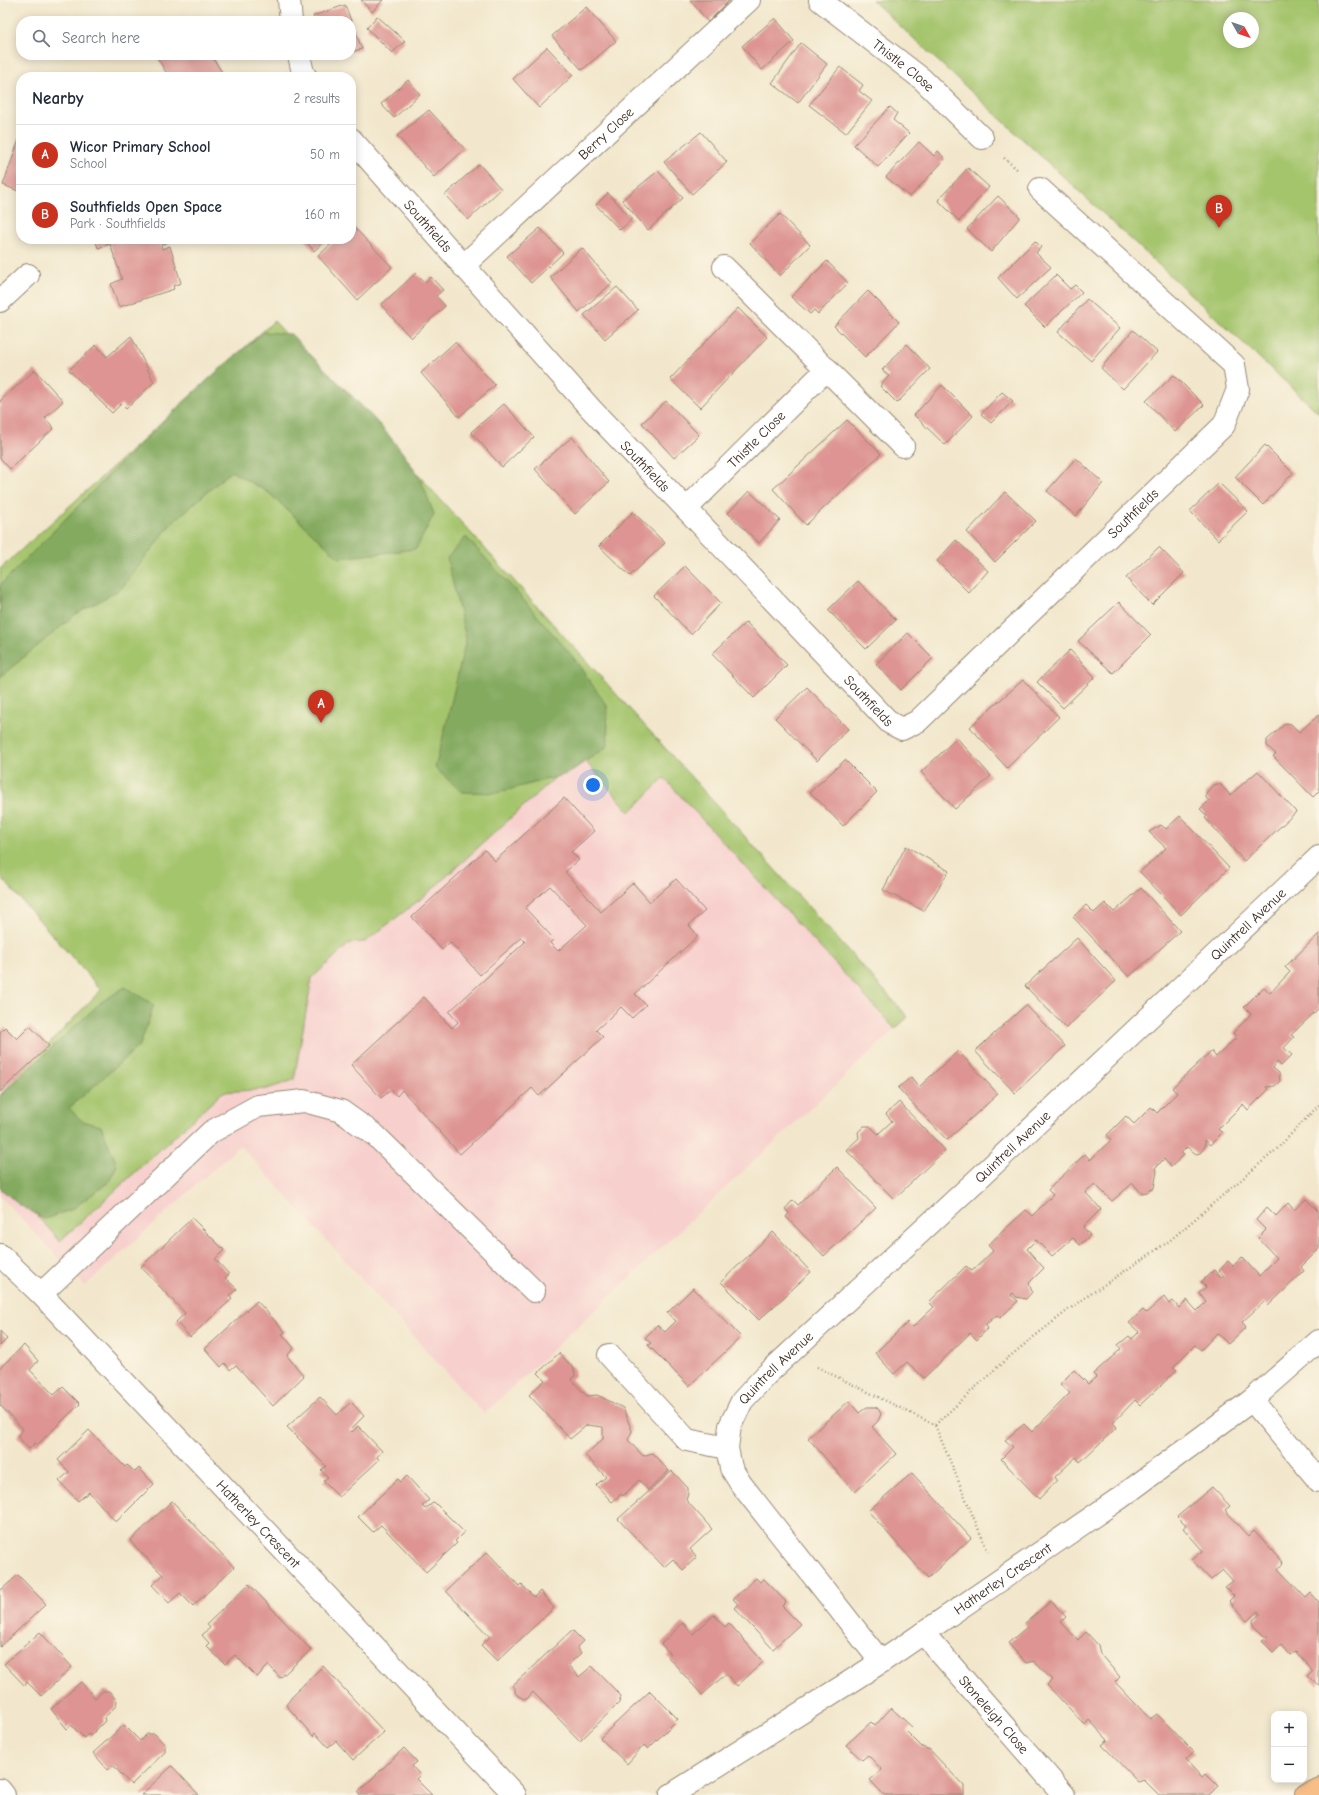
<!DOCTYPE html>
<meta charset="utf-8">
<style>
:root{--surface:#fff;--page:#f6f6f7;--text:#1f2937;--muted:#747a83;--line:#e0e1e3;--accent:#c8321e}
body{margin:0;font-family:"Comic Neue",sans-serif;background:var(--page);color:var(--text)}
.controls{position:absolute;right:12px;bottom:12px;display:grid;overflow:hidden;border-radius:8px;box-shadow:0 2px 10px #0003}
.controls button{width:36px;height:36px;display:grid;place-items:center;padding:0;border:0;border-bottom:1px solid var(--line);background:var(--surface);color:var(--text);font:20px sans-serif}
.compass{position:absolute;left:1223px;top:12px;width:36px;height:36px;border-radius:50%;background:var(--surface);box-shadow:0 2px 10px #0003;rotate:130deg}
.you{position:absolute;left:593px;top:785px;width:14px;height:14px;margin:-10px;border:3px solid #fff;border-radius:50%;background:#1a73e8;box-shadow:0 0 0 6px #1a73e833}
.badge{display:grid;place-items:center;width:26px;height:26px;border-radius:50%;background:var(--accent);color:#fff;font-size:13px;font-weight:700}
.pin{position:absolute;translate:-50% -33px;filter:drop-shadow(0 1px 2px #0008)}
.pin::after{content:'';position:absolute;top:21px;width:14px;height:12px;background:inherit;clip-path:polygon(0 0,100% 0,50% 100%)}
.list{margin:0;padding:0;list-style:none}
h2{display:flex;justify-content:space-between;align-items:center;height:52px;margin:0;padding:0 16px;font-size:17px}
h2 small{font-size:13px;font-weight:400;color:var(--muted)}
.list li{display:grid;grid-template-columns:26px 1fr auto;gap:12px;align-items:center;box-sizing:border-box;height:60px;padding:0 16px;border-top:1px solid var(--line)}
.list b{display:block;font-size:15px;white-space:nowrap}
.list p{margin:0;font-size:13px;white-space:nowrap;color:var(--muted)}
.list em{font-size:13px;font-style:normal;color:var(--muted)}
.icon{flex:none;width:22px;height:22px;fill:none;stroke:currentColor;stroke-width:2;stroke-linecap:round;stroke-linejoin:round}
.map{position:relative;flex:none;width:1319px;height:1795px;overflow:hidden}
.search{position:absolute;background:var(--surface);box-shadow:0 2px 10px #0003;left:16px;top:16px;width:340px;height:44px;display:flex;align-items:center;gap:10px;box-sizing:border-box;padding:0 14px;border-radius:16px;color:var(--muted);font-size:15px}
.panel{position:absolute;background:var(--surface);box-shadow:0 2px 10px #0003;left:16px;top:72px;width:340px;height:172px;border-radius:16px}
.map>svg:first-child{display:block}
.built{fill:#f7d0cd}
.green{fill:#a5c56d;stroke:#707846;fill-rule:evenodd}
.forest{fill:#84aa60;stroke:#606a3f}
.building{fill:#dd9492;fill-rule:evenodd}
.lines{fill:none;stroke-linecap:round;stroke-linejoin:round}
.minor-casing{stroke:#968875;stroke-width:24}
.major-casing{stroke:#968875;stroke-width:24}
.path{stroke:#968875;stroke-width:2.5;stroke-dasharray:1 3;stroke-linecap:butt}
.minor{stroke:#fff;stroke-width:22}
.major{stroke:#f7be87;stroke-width:22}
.labels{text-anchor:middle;stroke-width:4;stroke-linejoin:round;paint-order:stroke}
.street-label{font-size:14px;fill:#3b2a1e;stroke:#fcf5e5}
</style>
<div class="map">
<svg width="1319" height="1795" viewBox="0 0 1319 1795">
<rect width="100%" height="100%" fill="#fcf5e5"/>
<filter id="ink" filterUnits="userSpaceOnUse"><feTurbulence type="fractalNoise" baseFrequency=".025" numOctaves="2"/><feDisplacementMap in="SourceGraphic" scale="8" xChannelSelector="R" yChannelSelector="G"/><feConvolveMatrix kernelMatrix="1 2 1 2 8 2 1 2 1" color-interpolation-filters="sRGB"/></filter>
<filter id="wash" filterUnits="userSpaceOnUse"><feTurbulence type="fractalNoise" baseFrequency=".012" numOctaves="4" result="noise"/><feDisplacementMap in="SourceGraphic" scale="16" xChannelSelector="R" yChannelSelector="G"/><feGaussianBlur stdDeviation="0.9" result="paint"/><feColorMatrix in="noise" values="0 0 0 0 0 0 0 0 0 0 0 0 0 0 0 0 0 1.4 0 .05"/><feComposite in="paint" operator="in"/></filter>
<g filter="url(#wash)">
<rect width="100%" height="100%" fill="#f2e7cc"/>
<path class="built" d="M274 321 413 469 908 1017 484 1414 240 1145 85 1286 0 1196V1095L101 990 0 876V569Z"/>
<path class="green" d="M872 0H1319V413ZM1229 18H1253V42H1229Z
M274 321 413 469 908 1017 895 1029 664 778 630 812 580 755 427 894 365 942 350 943 312 978 294 1080 267 1089 223 1092 60 1241 0 1175V1095L101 990 0 876V569Z"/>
<path class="forest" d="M264 332 291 334C332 380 391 426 420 480 426 490 429 503 434 514L416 549 339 558 269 493 231 471 171 524 121 589 76 614 0 677V585C87 499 169 408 264 332Z
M466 537 514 589 573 657 607 706 608 746 567 774 496 793 462 792 435 768 448 717 466 639 447 558Z
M125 987 154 1005 140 1045 69 1108 82 1121 101 1126 117 1165 109 1182 72 1209 45 1219 18 1204 0 1188V1096L100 1003Z"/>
<g id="blocks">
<path class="building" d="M361 0H383L372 12Z
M690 0H730L708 22Z
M345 5 362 49 351 52V21H315L313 16Z
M586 7 616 41 582 70 552 36Z
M377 16 405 41 392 53 367 28Z
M775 18 794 41 762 70 742 46Z
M801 43 827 64 798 103 772 83Z
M547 47 573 75 539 108 513 79Z
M164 55H211L225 77H169L158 59Z
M840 67 863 85 859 91 872 101 846 133 809 105Z
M408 80 420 94 394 118 381 104Z
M890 107 897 113 893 120 909 133 878 167 854 145Z
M429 110 465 149 434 177 397 136Z
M701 132 727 162 692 194 664 162Z
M21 134V192L3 185Z
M919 142 934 156 938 151 945 159 910 197 886 177Z
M479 164 501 189 468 220 445 195Z
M968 168 989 187 959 221 938 200Z
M658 171 683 198 648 230 622 200Z
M608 193 632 219 620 230 596 205Z
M998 196 1020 217 991 252 967 229Z
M780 214 810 245 780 276 750 243Z
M352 225 392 267 357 300 318 256 337 239H351V226Z
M540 228 563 253 531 283 507 256Z
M95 239H172V241L161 245 162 249 170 246 181 283 173 286 174 289 119 307 111 284 122 279 110 244 98 248Z
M304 239H327L314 251Z
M1035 241 1041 247 1036 253 1051 267 1017 299 998 278Z
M582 248 612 283 579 312 550 277Z
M827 261 848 283 818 314 814 310 810 314 791 297Z
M416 273 425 282 431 277 443 290 436 296 445 306 411 338 381 305Z
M1056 275 1070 289 1075 285 1082 292 1045 327 1024 306Z
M617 287 638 310 605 339 584 315Z
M868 291 899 322 865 357 834 326Z
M1087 299 1120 328 1091 361 1058 332Z
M738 308 767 337 700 408 670 379Z
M1133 330 1157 352 1123 389 1101 368Z
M131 336 154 382 126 409 121 404 112 413 69 370 96 345 107 357Z
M455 342 495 385 459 417 421 373Z
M907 344 930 369 897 403 880 386 889 376 882 370Z
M35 370 63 401 45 418 54 428 10 469 0 458V401Z
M1174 375 1204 405 1175 432 1146 401Z
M942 385 973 416 945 445 914 415Z
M1002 392 1013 401 991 423 981 414Z
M666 401 699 435 674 458 642 423Z
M504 404 534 437 502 467 471 432Z
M847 420 881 454 806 525 773 489Z
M572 437 609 482 575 514 535 469Z
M1265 445 1293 473 1263 505 1235 477Z
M1076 458 1103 483 1076 516 1047 491Z
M1219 483 1248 511 1218 540 1190 511Z
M749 491 780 520 759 543 728 513Z
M1005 492 1036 521 995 562 967 532Z
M633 512 665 543 630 576 599 546Z
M956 540 988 571 969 593 937 561Z
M1159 547 1184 573 1152 605 1126 578Z
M685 566 721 603 691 634 654 596Z
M858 581 896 620 866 649 828 610Z
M1119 602 1151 635 1113 673 1078 641Z
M746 622 787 665 754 698 712 654Z
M908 633 933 658 901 690 876 664Z
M1070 650 1095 677 1063 708 1037 682Z
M1023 680 1059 717 1007 768 970 727Z
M807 687 848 729 817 761 775 718Z
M1319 715V791L1313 797 1273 756 1276 754 1267 746V740L1286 723 1291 724 1299 732Z
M957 738 991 776 955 809 921 772Z
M845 760 877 792 843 826 810 792Z
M1258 771 1296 812 1244 861 1205 818 1207 816 1200 809 1209 801 1206 798V793L1212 786 1217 784 1221 785 1230 795Z
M564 798 594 831 571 852 579 860 565 872 601 912 633 883 650 902 676 879 705 911 689 925 698 936 635 994 646 1005 632 1018 621 1007 596 1030 603 1037 539 1096 532 1088 460 1154 402 1090 397 1096 391 1090 381 1098 351 1065 424 997 452 1028 458 1022 449 1012 525 942 521 938 480 975 450 942 442 950 412 917 485 850 495 861ZM550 886 587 925 558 951 550 943 554 939 525 908Z
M1180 816 1229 868 1181 915 1140 872 1166 848 1149 832 1161 825 1166 829Z
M906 846 949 871 924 911 883 890Z
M1141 888 1180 931 1129 977 1073 917 1086 905 1094 913 1105 903 1114 912Z
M1319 934V1008L1291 1035 1294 1037 1284 1048 1292 1055 1281 1066 1277 1062 1273 1068 1279 1073 1280 1081 1275 1086 1266 1087 1268 1090 1248 1110 1243 1104 1218 1129 1222 1133 1210 1145 1205 1140V1147L1200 1153 1196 1154 1187 1147 1181 1153 1184 1155 1171 1167 1164 1159 1155 1168 1157 1171 1154 1188 1147 1192 1141 1193 1133 1183 1112 1201 1095 1184 1085 1192 1101 1209 1083 1227 1090 1235 1080 1245 1073 1238 1052 1256 1036 1240 1027 1249 1044 1268 1029 1283 1032 1292 1026 1299 1016 1297 1013 1293 1011 1295 1018 1301 1000 1318 997 1315 985 1325 988 1328 977 1340 970 1333 924 1378 907 1362 894 1374 875 1353 908 1322 913 1327 934 1307 929 1302 966 1266 972 1271 993 1251 988 1245 1026 1210 1032 1216 1053 1195 1048 1190 1085 1154 1090 1160 1111 1140 1107 1135 1126 1116 1134 1124 1151 1107 1157 1113 1177 1093 1172 1088 1211 1051 1216 1057 1237 1037 1233 1033 1251 1014 1244 1007 1264 987 1270 993 1290 972 1285 967Z
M1077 938 1116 981 1066 1028 1025 986Z
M1026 1005 1065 1046 1015 1093 975 1051Z
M30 1026 49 1046 0 1092V1032L5 1027 17 1039Z
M958 1051 998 1094 947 1140 898 1088 911 1077 919 1087Z
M899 1102 945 1150 894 1199 846 1150 859 1138 858 1132 864 1126H870L878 1134 892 1121 886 1114Z
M837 1167 876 1208 824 1256 786 1217 789 1213 785 1209 793 1200 798 1205Z
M1306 1199 1319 1212V1249L1301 1267 1304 1271 1268 1306 1264 1302 1242 1322 1246 1327 1228 1344 1217 1333 1201 1350 1195 1345 1173 1367 1177 1370 1140 1405 1135 1400 1113 1423 1117 1427 1080 1462 1076 1457 1055 1477 1057 1480 1039 1499 1001 1459 1013 1447 1005 1440 1024 1424 1032 1432 1070 1393 1060 1384 1074 1370 1088 1384 1096 1377 1093 1374 1121 1349 1118 1345 1129 1336 1132 1339 1139 1332 1129 1323 1143 1310 1146 1313 1164 1297 1169 1304 1173 1301 1179 1308 1187 1300 1197 1311 1206 1302 1199 1293 1206 1287 1201 1282 1214 1270 1221 1278 1224 1276 1219 1271 1228 1261 1233 1266 1242 1257 1259 1276 1277 1258 1258 1238 1266 1230 1256 1220 1267 1207 1276 1216 1288 1203 1294 1210Z
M192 1218 224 1250 215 1259 229 1274 225 1278 237 1289 229 1296 232 1299 190 1337 176 1322 185 1313 141 1267Z
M773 1232 811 1272 759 1320 721 1282Z
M693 1288 741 1337 689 1386 648 1345 651 1343 645 1338 657 1325 665 1332 676 1321 667 1313Z
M257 1301 285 1332 282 1334 294 1348 287 1356 304 1376 273 1406 236 1365 230 1370 225 1363 221 1367 205 1349Z
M0 1331 7 1339 0 1346Z
M24 1345 38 1361 30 1370 54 1395 63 1387 80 1404 37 1445 35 1443 29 1449 17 1436 23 1429 0 1405V1368Z
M559 1353 574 1369 575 1376 571 1379 587 1396 597 1395 623 1408 632 1431 628 1440 643 1456 652 1453 669 1471 648 1490 639 1480 623 1496 621 1494 612 1502 596 1485 606 1477 585 1455 603 1439V1427L587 1425 570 1439 529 1395 545 1380 538 1373Z
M320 1397 337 1415 351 1402 364 1416 350 1430 352 1432 358 1426 382 1451 377 1457 379 1460 339 1497 323 1481 328 1477 321 1470 326 1466 287 1427Z
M849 1401 859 1413 867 1407H876L879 1410 881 1414 878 1421 872 1427 896 1454 855 1492 808 1438Z
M89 1430 125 1467 127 1465 135 1472 139 1468 154 1484 116 1522 89 1492 78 1501 59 1481 69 1472 58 1460Z
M672 1471 688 1488V1494L686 1500 712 1529 690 1549 697 1557 683 1570 673 1559 664 1567 618 1519Z
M912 1473 971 1538 928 1578 868 1511Z
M407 1476 429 1500 422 1506 425 1509 434 1502 464 1532 455 1541 457 1543 426 1572 381 1525 373 1532 358 1517 398 1479 401 1482Z
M1212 1487 1230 1506 1225 1510 1249 1536 1254 1531 1283 1563 1278 1569 1306 1598 1311 1593 1319 1602V1686L1308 1675 1313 1670 1295 1651 1290 1655 1281 1644 1273 1652 1262 1641 1269 1636H1264L1253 1625V1620L1260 1614 1258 1611 1247 1621 1229 1601 1234 1596 1225 1587 1233 1581 1223 1570 1211 1580 1192 1560 1203 1551 1183 1528 1186 1526 1177 1517Z
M172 1501 234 1567 193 1606 180 1593 169 1603 152 1585 163 1575 130 1541Z
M487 1552 519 1586 521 1584 534 1597 540 1591 554 1608 497 1661 481 1645 490 1637 446 1591Z
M18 1575 46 1604 0 1647V1589L1 1590Z
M756 1578 760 1582 764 1579 786 1602 782 1606 800 1624 773 1649 734 1608 738 1604 733 1599Z
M249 1584 311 1650 280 1678 269 1665 257 1677 235 1655 225 1664 206 1646 209 1643 202 1635 210 1628 207 1624Z
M1051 1601 1066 1617 1061 1622 1078 1640 1086 1632 1098 1645 1100 1654 1120 1677 1115 1682 1150 1719 1157 1714 1194 1752 1186 1760 1202 1778 1206 1774 1218 1786 1209 1795H1159L1144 1780 1138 1782 1102 1745 1108 1740 1089 1720 1085 1725 1047 1685 1052 1680 1034 1661 1026 1663 1008 1643 1027 1627 1024 1624Z
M714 1615 725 1627 729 1623 763 1662 737 1686 726 1674 702 1695 668 1657 670 1654 661 1644 683 1623 693 1634Z
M572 1630 583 1641 577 1647 581 1653 568 1665 579 1677 592 1666 621 1696 619 1703 580 1741 533 1692 527 1699H524L517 1695 515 1692V1688L512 1686Z
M40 1632 72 1667 41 1696 27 1682 25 1686 4 1664Z
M323 1666 384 1732 353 1760 336 1741 328 1747 315 1733 313 1736 286 1705 294 1694Z
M81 1682 95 1698 103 1691H109L117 1701 116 1706 104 1718 105 1721 90 1736 88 1734 84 1738 71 1725 67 1729 51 1709Z
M650 1691 678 1719 648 1749 644 1745 627 1764 600 1738Z
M891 1708 912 1727 907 1732 922 1747 930 1750 964 1786V1795H884L870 1780 882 1770 868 1755 862 1760 846 1745 871 1722 875 1726Z
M124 1725 140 1741 147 1734H155L165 1745V1752L131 1785 113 1765 108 1770 93 1753Z
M404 1748 417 1762 412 1766 420 1775 416 1779 432 1795H360L358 1792Z
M172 1766 199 1795H141Z"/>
</g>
</g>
<g filter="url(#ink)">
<use href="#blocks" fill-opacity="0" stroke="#968875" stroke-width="1"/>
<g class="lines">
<defs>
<g id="minor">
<path d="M289 0 291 21"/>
<path id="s1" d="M820 0 922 79 982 138"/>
<path d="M299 55 303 73 306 77"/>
<path id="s2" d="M351 139 591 409 890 723 902 729 918 721 1224 425 1238 389 1234 365 1040 189"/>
<path id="s3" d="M463 266 749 0"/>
<path d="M724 267 903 446"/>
<path d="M0 301 28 275"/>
<path id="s4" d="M686 509 827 369"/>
<path id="s5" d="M0 1255 41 1294 515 1795"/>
<path d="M41 1294 211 1132 258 1106 304 1101 341 1111 376 1136 534 1291"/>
<path d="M609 1355 687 1440 727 1448"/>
<path d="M1252 1400 1319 1481"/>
<path id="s6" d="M923 1633 1064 1795"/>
<path id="s7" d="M881 1662 741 1484 731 1468 727 1448 730 1426 742 1401 765 1376 978 1179 1319 857"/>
<path d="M0 1790 4 1795"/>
<path id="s8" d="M671 1795 881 1662 1120 1498 1252 1400 1319 1341"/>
</g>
<path id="major" d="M1306 1795 1319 1787"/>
</defs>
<use href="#minor" class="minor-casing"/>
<use href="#major" class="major-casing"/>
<path class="path" d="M1004 158 1018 170
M817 1367 935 1425 988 1552
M935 1425 1003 1362 1031 1339 1080 1301 1168 1242 1276 1150 1319 1105"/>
<use href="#minor" class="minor"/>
<use href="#major" class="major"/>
</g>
</g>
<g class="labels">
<g class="street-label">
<text dy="5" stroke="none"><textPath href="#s1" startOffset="106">Thistle Close</textPath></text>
<text dy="5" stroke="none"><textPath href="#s3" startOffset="195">Berry Close</textPath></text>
<text dy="5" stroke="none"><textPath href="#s2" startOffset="116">Southfields</textPath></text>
<text dy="5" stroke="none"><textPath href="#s4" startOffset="99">Thistle Close</textPath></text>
<text dy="5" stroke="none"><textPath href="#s2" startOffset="440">Southfields</textPath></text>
<text dy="5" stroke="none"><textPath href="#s2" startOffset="1125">Southfields</textPath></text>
<text dy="5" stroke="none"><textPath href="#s2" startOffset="764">Southfields</textPath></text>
<text dy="5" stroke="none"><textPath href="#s7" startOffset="1011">Quintrell Avenue</textPath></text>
<text dy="5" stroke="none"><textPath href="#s7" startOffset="687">Quintrell Avenue</textPath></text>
<text dy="5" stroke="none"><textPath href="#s7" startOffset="363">Quintrell Avenue</textPath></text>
<text dy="5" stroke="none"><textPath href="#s5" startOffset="373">Hatherley Crescent</textPath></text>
<text dy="5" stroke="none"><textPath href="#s8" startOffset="396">Hatherley Crescent</textPath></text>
<text dy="5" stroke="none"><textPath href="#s6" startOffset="108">Stoneleigh Close</textPath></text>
</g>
</g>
</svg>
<div class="controls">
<button>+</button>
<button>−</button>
</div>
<svg class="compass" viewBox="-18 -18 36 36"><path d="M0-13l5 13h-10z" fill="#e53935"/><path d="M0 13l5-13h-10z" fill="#747a83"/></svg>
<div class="you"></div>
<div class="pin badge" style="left:321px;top:723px">A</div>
<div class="pin badge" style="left:1219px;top:228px">B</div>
<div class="search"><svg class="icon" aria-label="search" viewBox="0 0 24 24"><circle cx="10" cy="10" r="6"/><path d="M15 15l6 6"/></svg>Search here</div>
<section class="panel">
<h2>Nearby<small>2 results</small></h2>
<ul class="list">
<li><span class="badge">A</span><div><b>Wicor Primary School</b><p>School</p></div><em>50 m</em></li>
<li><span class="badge">B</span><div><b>Southfields Open Space</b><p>Park · Southfields</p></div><em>160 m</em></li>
</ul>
</section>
</div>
